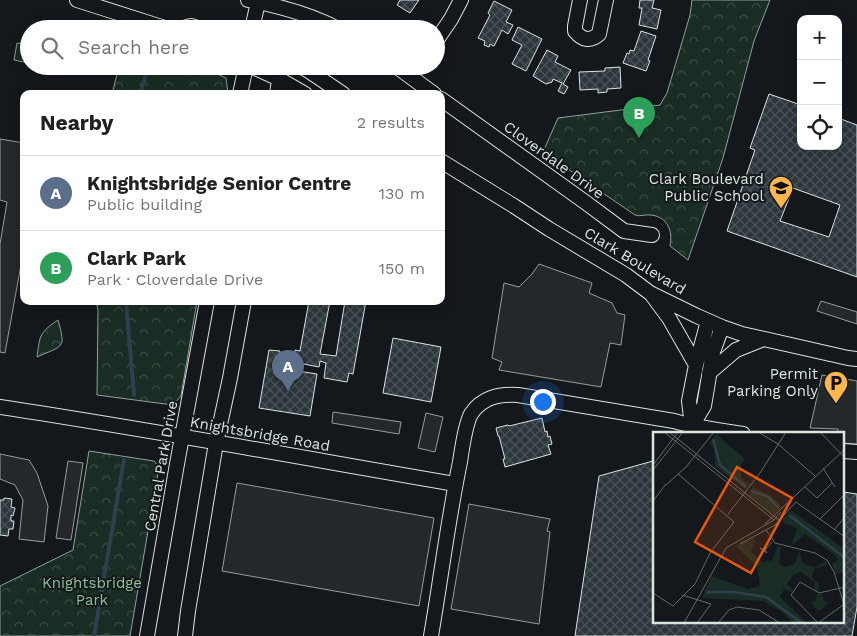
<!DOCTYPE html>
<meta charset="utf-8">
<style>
:root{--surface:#fff;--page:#f6f6f6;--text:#202124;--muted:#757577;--line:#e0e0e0;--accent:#846436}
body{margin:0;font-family:"Work Sans",sans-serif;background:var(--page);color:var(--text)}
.controls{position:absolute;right:15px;top:15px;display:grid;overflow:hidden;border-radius:10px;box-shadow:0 2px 12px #0003}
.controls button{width:45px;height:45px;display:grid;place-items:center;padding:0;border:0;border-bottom:1px solid var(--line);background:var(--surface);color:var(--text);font:25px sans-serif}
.you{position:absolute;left:542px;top:401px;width:18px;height:18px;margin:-12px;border:4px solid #fff;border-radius:50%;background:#1a73e8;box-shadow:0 0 0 8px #1a73e833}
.badge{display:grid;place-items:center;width:32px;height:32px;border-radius:50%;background:var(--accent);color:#fff;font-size:16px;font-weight:700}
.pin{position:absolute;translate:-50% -41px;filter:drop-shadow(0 1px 2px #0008)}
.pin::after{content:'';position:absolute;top:26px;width:18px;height:15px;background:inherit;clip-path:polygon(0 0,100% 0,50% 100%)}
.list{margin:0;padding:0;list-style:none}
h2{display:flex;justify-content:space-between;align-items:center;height:65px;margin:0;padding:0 20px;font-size:21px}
h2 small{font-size:16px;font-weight:400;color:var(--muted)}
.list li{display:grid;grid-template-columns:32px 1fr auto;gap:15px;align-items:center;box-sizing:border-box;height:75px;padding:0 20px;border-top:1px solid var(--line)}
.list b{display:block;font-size:19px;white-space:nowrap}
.list p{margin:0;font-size:16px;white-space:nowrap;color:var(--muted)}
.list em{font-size:16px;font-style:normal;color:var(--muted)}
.icon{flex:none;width:28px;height:28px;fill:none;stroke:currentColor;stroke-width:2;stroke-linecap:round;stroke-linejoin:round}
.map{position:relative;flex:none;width:857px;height:636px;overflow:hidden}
.search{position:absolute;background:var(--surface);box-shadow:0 2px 12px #0003;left:20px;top:20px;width:425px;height:55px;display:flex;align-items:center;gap:12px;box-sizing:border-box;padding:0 18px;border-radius:28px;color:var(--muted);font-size:19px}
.panel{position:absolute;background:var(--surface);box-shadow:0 2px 12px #0003;left:20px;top:90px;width:425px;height:215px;border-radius:10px}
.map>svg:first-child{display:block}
.green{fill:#1a2d24;stroke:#939e99}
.park{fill:url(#park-crowns);stroke:#939e99}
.parking{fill:#24282b;stroke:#939e99}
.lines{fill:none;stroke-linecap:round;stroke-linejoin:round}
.stream{stroke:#2f3f4d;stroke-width:4}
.building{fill:url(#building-cross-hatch);stroke:#d8e6dc;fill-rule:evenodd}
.minor-casing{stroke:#d8e6dc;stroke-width:16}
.minor{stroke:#14181c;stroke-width:14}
.labels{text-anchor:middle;stroke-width:4;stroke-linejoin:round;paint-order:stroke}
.street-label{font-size:15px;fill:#d8e6dc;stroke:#14181c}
.poi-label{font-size:15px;fill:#d8e6dc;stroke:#14181c;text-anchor:end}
.park-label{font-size:15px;fill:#8ac095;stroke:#14181c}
.inset-river{fill:none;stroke:#2f3f4d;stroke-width:2.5}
.inset-road{fill:none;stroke:#626a69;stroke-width:1}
.view{fill:#e8590c;fill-opacity:0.15;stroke:#e8590c;stroke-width:2.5}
.inset-edge{fill:none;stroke:#d8e6dc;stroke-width:2.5}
</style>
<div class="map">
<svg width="857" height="636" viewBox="0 0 857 636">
<defs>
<pattern id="park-crowns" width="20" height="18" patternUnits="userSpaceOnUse" patternTransform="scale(1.25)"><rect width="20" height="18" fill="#1a2d24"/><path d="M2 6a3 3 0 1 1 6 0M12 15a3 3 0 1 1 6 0" fill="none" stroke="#3b4b43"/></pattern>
<pattern id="building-cross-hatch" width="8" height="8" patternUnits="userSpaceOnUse" patternTransform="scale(1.25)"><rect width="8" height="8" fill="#2c363c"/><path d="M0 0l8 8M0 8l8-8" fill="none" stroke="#4a5358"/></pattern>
</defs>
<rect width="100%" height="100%" fill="#14181c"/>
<path class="green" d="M17 43 29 45V63L14 60Z"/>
<path class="park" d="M692 0H770L754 41 723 158 688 260 670 246C673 231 668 217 651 215 645 214 641 217 635 215L543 152 558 118 660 105 667 93 690 15Z
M119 66H200L226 78 228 94H112Z
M96 301H197L181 396 173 405 97 395 98 310Z
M58 320C66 349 64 345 37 357 40 335 39 333 58 320Z
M89 451 154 461 159 467 130 636H0V586L73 550Z"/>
<path class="parking" d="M0 139 24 143V196L21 211 24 212V248L5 353 0 352V244L7 202 0 200Z
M539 264 592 283 589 293 612 303 617 313 625 315 621 345 610 343 601 387 499 370 502 362 492 358 504 283 519 287 532 274Z
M821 301 857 312V324L817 311Z
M822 375 857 381V444L843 443V434L838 433V429L810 428Z
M333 412 401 422 399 434 332 423Z
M426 413 443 417 435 452 418 448Z
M0 454 29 460 37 473 48 506 44 542 19 539 23 500 15 485 0 479Z
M68 461 83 463 71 540 56 538Z
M237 483 434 518 419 606 222 571Z
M469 504 550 519 547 531 550 532 539 624 451 609Z"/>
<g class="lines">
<path class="stream" d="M140 94 147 71
M126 301 134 395
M94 636 124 460"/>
</g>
<path class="building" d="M400 0H419L410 13 397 5Z
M640 0H654L652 8 661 10 657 29 639 25 642 8H639Z
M494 1 512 10 506 22 513 25 508 34 502 30 494 46 490 44 489 47 484 45 485 41 478 38 490 15 488 13Z
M518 27 542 39 526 71 512 64 522 45 512 40Z
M641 31 656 36 648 60 650 61 646 71 623 63 627 53 629 54 630 50 634 51Z
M547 50 558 56 555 62 571 70 563 84 568 87 564 94 558 91 562 83 553 79 552 82 546 84 533 76Z
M620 67 621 88 607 89V92L598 93V89L580 90 579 72 605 71V68Z
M769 94 801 105V146H838V118L857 125V277L727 231 755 150 750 148ZM793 188 840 205 829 237 780 221Z
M309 301H330L320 354 336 356 345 301H366L353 374 349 373 347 382 324 378 326 363 320 361 319 367 293 362 295 350 300 351Z
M393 338 441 347 431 402 383 393Z
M269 350 280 351 278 364 286 366 285 369 317 374 310 416 259 408Z
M542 418 545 432 547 431 548 437 550 436 552 444 548 445 551 454 505 467 503 459H505L499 436H498L496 428 508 425 509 426Z
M653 461H654V622H843V492L857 494V607L852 636H575L599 476Z
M4 498 12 499 11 507 15 508 13 516 11 515V521H14L13 529H9L8 536 0 535V500H4Z"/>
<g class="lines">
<defs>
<path id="minor" d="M77 0 168 29
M248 0C279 6 310 14 338 29
M580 0 575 26V31C582 40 590 42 599 34L606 0
M180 29 191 26 201 29
M252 29 258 2
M436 41 451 19 461 0
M251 66 279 79 305 94
M300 66 309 71 343 94
M396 66 434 94
M240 94 246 66
M277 94 281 66
M441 99 585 202 624 231 652 235
M441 161 514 206 549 229 626 275 650 293 697 316 722 327 742 334 848 358 857 359
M652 295 669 318 696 365
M709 373 736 350 761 340
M0 407C152 430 304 458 455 484
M692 426 689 401 696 365 708 321
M692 426 704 406 713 352 722 327
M843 451 857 452
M147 636 177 464 207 301
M185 636 188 611 216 443 230 378 244 301
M431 636C441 578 448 520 460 462 462 449 465 425 471 414 482 397 499 394 518 395L674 421C697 428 720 430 743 434"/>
</defs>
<use href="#minor" class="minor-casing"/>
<use href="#minor" class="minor"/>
</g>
<defs>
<symbol id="school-pin" viewBox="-11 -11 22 30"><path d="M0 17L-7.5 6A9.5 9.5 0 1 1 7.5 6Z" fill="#ffb74d" stroke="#14181c"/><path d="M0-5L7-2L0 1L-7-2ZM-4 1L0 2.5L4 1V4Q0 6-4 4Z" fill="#111"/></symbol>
<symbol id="parking-pin" viewBox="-11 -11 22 30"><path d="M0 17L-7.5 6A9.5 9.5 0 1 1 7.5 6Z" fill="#ffb74d" stroke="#14181c"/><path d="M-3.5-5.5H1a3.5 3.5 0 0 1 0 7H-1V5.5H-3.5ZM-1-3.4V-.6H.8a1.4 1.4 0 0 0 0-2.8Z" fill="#111"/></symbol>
</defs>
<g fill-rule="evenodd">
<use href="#school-pin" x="767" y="174" width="28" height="38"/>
<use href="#parking-pin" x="822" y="369" width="28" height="38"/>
</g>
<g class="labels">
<g class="street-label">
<text transform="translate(554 160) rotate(36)" y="5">Cloverdale Drive</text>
<text transform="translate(635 261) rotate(31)" y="5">Clark Boulevard</text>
<text transform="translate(260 434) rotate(10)" y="5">Knightsbridge Road</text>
<text transform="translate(161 466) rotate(-80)" y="5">Central Park Drive</text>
</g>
<g class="poi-label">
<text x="764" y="184">Clark Boulevard<tspan x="764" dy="17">Public School</tspan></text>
<text x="818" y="379">Permit<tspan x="818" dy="17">Parking Only</tspan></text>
</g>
<g class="park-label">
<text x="92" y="588">Knightsbridge<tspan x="92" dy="17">Park</tspan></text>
</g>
</g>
<g transform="translate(653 432)">
<rect width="191" height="191" fill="#14181c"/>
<path d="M63 2 92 27 88 32V46L96 52 92 57 62 34 61 16 56 11ZM100 55 117 63 129 75 121 82 118 81 96 63ZM138 78 191 117V144L190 140 183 142 179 132 185 128 182 123 152 102 138 114 144 96 131 91 130 87ZM100 106 102 109 98 119 110 130 119 128 125 114 128 115 126 131 131 135 142 132 146 119 149 130 153 133 162 135 173 129 175 133 161 137 159 145 166 153V160L161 158 162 150 148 140 141 142 134 152 140 157 138 160 131 157 127 165 154 191H139L131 181 110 169 49 166 58 144 95 157 107 154 104 135 83 114ZM164 162H169L171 169 176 171 166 179 157 170 163 169Z" fill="#1a2d24"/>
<path class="inset-river" d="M60 7 67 33 93 55M98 59 114 64 126 76M136 83 192 126M53 160H81L113 165 149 191"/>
<path class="inset-road" d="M11 0 121 88M16 0 127 89M105 0 125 12 162 44M167 0 192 26M0 33 25 0M170 36 182 55M0 38 30 0M13 53 33 35 61 0M152 55 164 66 179 51M0 69 13 52M75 82 107 41 133 0M167 87 192 62M112 92 192 17M182 97 192 85M113 98 122 111 162 121 174 128 181 140 192 176M87 112 122 93 143 70 192 105M112 118 107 116 114 121 112 118 119 110M0 161 20 174 42 152 57 121 81 90 25 42M29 163 58 172 44 191M190 173 165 191 138 163 147 150 166 161 192 155M31 191 73 116 121 88 128 80M65 191 76 178 84 175 106 178 127 191"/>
<path class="view" d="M84 35 139 66 98 141 42 110Z"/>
<rect width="191" height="191" class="inset-edge"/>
</g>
</svg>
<div class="controls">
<button>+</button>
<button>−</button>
<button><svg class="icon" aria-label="locate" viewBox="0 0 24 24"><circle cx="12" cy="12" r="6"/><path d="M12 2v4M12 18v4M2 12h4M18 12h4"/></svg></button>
</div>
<div class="you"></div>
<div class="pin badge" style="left:288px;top:391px;background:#5c6f8a">A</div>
<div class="pin badge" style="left:639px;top:138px;background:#2e9e5b">B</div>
<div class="search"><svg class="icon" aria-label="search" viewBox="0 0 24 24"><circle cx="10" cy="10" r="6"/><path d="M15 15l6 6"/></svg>Search here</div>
<section class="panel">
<h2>Nearby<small>2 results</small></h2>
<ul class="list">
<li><span class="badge" style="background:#5c6f8a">A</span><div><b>Knightsbridge Senior Centre</b><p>Public building</p></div><em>130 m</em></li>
<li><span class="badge" style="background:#2e9e5b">B</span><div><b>Clark Park</b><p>Park · Cloverdale Drive</p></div><em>150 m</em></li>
</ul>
</section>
</div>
